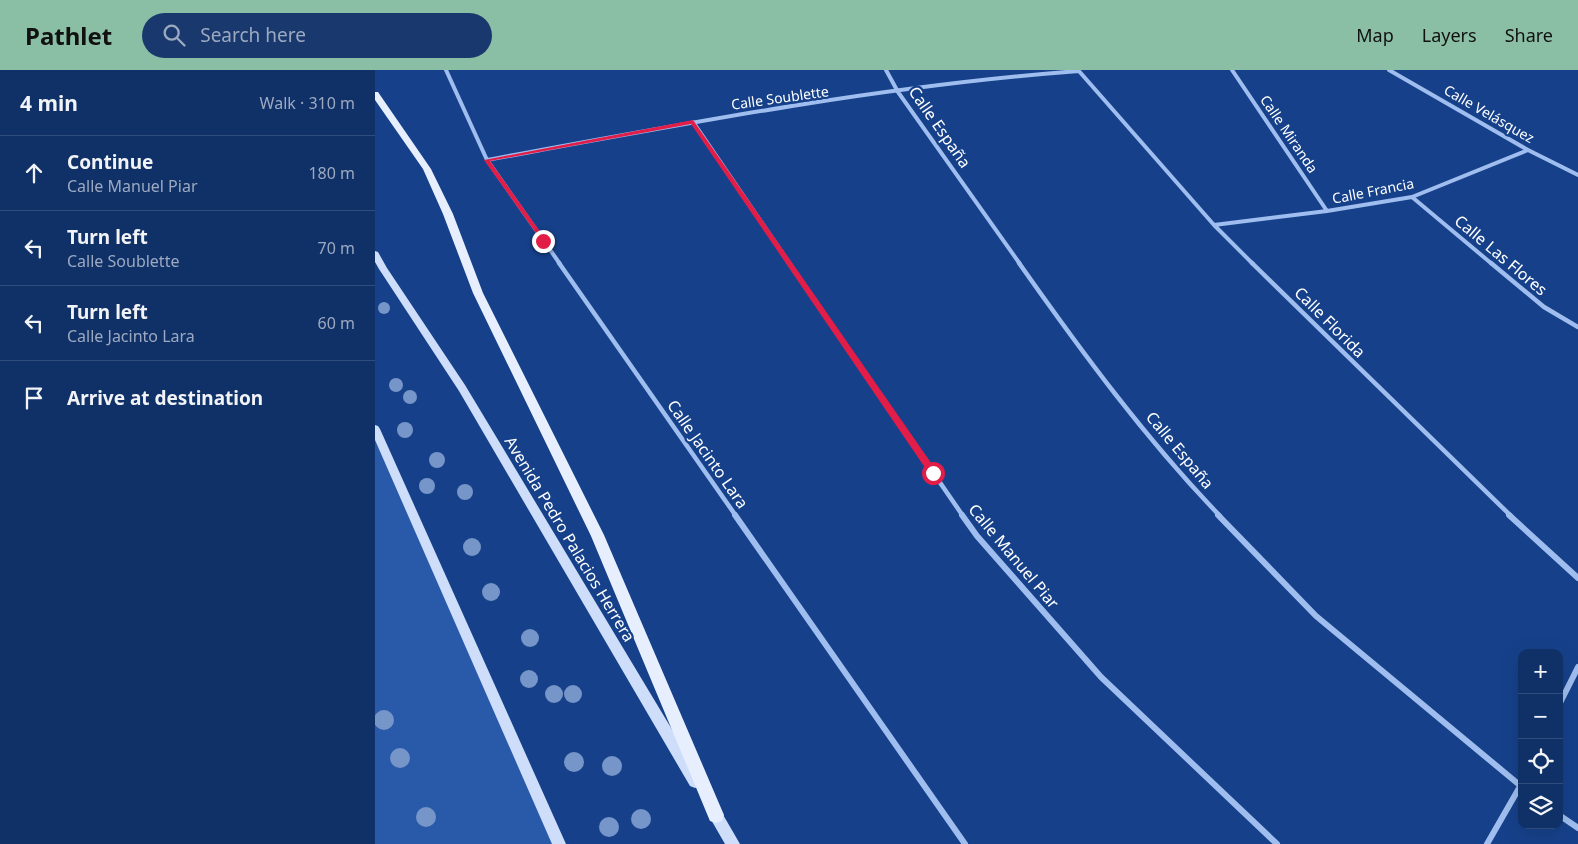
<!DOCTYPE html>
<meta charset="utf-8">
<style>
:root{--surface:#103168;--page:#19396e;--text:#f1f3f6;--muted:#9ca9c0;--line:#304c7c;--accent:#8abfa5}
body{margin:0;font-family:"Noto Sans",sans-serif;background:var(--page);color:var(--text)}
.controls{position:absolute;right:15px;bottom:15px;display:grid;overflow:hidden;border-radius:10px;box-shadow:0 5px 20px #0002}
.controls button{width:45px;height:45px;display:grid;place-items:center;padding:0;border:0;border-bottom:1px solid var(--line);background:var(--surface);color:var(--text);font:25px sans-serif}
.stop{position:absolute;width:15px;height:15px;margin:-11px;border:4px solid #e11d48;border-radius:50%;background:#fff}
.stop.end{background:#e11d48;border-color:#fff;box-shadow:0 1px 5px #0008}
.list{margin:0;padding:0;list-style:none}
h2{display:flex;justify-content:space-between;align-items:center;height:65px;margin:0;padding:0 20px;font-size:21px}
h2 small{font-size:16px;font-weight:400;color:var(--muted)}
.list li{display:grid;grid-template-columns:32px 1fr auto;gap:15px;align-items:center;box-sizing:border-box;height:75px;padding:0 20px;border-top:1px solid var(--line)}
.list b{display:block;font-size:19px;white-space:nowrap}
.list p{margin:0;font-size:16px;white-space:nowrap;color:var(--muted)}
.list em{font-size:16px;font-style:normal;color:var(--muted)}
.icon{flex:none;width:28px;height:28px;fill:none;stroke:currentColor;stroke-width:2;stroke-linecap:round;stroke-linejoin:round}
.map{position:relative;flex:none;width:1203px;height:774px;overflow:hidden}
header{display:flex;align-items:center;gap:30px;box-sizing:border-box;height:70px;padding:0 25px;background:var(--accent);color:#111}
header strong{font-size:24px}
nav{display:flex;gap:28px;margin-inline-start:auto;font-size:18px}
.search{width:350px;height:45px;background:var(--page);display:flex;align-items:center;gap:12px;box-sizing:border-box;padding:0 18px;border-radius:28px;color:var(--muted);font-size:19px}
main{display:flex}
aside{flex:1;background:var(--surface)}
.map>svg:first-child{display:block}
.green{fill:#295aa9}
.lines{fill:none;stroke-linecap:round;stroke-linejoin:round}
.minor-far2{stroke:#9fbeef;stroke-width:4}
.minor-far1{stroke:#9fbeef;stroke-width:4.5}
.minor{stroke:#9fbeef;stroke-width:6}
.secondary{fill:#cdddfa;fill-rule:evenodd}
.primary{fill:#e7efff;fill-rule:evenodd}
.tree{fill:#7695c8}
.route{fill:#e11d48}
.labels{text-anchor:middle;stroke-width:4.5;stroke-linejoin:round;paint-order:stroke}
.far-street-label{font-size:14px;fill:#fff;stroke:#16418a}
.street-label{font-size:16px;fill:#fff;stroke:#16418a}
</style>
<header>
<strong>Pathlet</strong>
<div class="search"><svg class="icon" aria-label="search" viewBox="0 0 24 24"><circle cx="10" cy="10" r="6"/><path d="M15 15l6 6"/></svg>Search here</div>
<nav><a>Map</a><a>Layers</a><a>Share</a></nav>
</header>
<main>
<aside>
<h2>4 min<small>Walk · 310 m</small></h2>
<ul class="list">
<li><svg class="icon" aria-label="ahead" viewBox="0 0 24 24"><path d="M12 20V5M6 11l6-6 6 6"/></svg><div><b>Continue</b><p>Calle Manuel Piar</p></div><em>180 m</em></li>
<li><svg class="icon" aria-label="left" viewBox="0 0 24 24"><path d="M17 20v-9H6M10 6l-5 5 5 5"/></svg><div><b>Turn left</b><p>Calle Soublette</p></div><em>70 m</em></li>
<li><svg class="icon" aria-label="left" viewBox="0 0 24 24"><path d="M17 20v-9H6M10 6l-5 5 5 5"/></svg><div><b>Turn left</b><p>Calle Jacinto Lara</p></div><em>60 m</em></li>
<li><svg class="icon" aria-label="arrive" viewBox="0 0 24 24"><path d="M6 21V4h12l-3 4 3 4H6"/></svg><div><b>Arrive at destination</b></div></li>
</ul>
</aside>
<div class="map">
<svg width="1203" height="774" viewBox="0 0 1203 774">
<rect width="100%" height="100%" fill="#16418a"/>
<path class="green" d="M0 360 184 774H0Z"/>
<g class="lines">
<path class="minor-far2" d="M71 0 112 90 185 194
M511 0 523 22 645 194
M703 0 839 155 878 194
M857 0 952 141
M1014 0 1153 80 1203 105
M318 52 415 194
M112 90C308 54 505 16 704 1
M1037 127 1117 194
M839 155 952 141 1037 127 1153 80"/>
<path class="minor-far1" d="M184 193 361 446
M414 193 588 446
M644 193C706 281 770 368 845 446
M877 193 1136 446
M1116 193 1169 237 1203 257"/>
<path class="minor" d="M360 445 590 774
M587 445 602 466 726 607 902 774
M843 445 941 546 1147 717
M1134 445 1203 508
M1184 635 1203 597
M1184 745 1203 758
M1112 774 1147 713"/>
<path class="secondary" d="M0 181 3 182 12 198 90 315 325 706 327 711 325 716 320 718 315 716 84 321 4 199 0 192Z
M0 355 3 356 5 359 191 774H177L0 370Z
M338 734 343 736 365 774H350L331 741 333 736Z"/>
<path class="primary" d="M0 22H3L56 99 78 144 108 223 229 465 349 745 347 751 341 753 335 751 216 466 98 223 68 144 48 99 0 30Z"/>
</g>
<g class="tree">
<circle cx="9" cy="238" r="6"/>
<circle cx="21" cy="315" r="7"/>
<circle cx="35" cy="327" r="7"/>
<circle cx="30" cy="360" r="8"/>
<circle cx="62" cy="390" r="8"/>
<circle cx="52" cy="416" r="8"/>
<circle cx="90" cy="422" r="8"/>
<circle cx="97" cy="477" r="9"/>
<circle cx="116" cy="522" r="9"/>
<circle cx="155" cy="568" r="9"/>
<circle cx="154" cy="609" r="9"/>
<circle cx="179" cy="624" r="9"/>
<circle cx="198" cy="624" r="9"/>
<circle cx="9" cy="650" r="10"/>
<circle cx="25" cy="688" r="10"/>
<circle cx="199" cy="692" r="10"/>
<circle cx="237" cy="696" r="10"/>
<circle cx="51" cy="747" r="10"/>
<circle cx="266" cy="749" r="10"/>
<circle cx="234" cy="757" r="10"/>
</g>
<path class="route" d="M318 50 561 400V405H555L316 54 115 91 171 170 172 171 168 173 109 90Z"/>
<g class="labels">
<g class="far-street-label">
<text transform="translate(405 28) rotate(-8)" y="5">Calle Soublette</text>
<text transform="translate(1114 44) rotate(30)" y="5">Calle Velásquez</text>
<text transform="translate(914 64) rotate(56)" y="5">Calle Miranda</text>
<text transform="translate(998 121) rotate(-11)" y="5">Calle Francia</text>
</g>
<g class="street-label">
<text transform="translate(565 57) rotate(55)" y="6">Calle España</text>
<text transform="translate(1126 185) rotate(40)" y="6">Calle Las Flores</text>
<text transform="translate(955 252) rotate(45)" y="6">Calle Florida</text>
<text transform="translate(805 380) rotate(50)" y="6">Calle España</text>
<text transform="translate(333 384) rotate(55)" y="6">Calle Jacinto Lara</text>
<text transform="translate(195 469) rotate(59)" y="6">Avenida Pedro Palacios Herrera</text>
<text transform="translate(639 486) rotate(50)" y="6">Calle Manuel Piar</text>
</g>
</g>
</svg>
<div class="controls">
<button>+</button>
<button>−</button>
<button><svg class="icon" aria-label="locate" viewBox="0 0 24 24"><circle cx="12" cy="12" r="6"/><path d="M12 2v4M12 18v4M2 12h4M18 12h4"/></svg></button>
<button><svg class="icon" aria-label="layers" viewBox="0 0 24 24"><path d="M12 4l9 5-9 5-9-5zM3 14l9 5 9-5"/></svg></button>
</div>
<div class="stop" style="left:558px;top:403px"></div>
<div class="stop end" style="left:168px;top:171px"></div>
</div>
</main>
